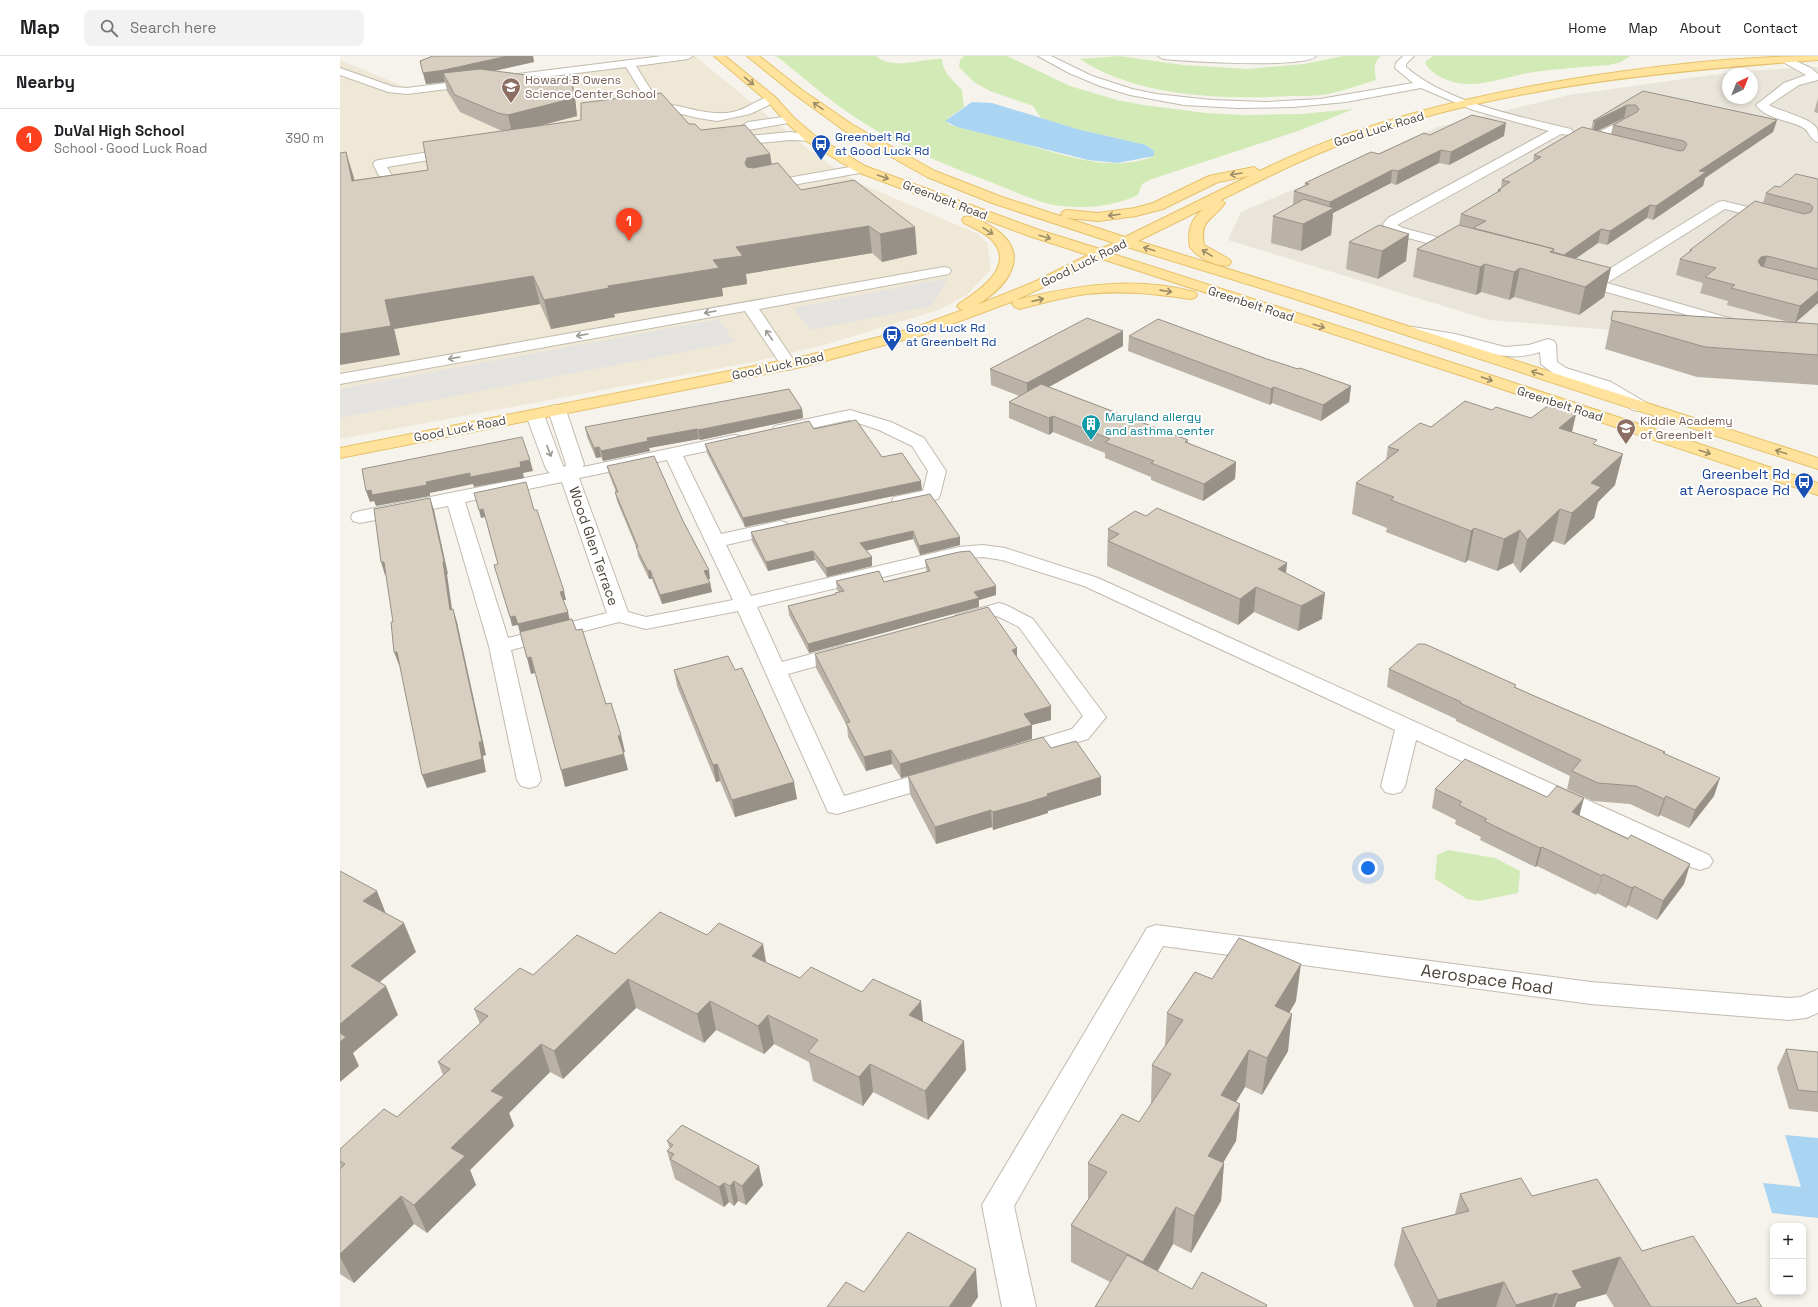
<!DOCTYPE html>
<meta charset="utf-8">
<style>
:root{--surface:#fff;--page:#f2f2f2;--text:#202124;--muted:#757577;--line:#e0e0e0;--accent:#fc3f1d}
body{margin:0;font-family:"Space Grotesk",sans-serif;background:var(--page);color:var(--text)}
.controls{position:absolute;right:12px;bottom:12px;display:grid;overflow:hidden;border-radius:8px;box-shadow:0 2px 6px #0003}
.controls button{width:36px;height:36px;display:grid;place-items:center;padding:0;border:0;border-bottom:1px solid var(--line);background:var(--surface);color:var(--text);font:20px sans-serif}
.compass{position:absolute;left:1382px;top:12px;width:36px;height:36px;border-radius:50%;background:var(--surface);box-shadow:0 2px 6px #0003;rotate:43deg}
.you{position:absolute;left:1028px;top:812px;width:14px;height:14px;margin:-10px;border:3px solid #fff;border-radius:50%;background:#1a73e8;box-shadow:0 0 0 6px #1a73e833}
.badge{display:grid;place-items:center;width:26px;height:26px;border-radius:50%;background:var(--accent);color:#fff;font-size:13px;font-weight:700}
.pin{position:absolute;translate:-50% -33px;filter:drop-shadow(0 1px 2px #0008)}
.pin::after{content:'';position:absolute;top:21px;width:14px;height:12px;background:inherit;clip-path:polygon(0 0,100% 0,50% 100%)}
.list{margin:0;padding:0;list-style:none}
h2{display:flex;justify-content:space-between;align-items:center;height:52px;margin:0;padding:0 16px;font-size:17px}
h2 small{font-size:13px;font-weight:400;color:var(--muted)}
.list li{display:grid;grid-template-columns:26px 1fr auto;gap:12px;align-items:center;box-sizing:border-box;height:60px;padding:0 16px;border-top:1px solid var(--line)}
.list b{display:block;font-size:15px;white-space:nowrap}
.list p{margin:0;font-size:13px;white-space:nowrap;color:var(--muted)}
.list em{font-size:13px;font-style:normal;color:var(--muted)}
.icon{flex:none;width:22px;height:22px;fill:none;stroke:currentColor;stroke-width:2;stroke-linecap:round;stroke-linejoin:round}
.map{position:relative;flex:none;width:1478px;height:1251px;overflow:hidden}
header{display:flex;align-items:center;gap:24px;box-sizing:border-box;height:56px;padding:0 20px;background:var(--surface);border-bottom:1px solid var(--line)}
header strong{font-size:19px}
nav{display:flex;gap:22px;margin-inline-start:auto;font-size:14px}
.search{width:280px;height:36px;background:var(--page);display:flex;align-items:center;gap:10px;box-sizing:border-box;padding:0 14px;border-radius:8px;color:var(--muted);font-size:15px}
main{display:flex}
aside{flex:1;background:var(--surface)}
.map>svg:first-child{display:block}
.residential{fill:#eae5da;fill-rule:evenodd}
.education{fill:#efe8d6}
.green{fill:#d2eab5}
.parking{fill:#e5e3e0}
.water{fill:#a9d4f2}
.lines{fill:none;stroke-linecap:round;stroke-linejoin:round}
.minor-casing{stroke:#c2bbae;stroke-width:2}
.major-casing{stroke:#e6c16a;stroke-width:2}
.minor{fill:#fff;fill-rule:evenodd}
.major{fill:#ffe39c;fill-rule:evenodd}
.wall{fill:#bab2a6;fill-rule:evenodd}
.shaded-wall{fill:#979187}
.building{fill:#d8cfc1;stroke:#979187}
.oneway{stroke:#9c8c66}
.oneway2{stroke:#9c9892}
.labels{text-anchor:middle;stroke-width:4;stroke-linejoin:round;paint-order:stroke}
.far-education-label{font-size:12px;fill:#785e54;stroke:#fff;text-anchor:start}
.far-street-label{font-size:12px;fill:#4b4439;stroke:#fff}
.far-transit-label{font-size:12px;fill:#164399;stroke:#fff;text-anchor:start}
.far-culture-label{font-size:12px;fill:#0d838f;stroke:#fff;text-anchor:start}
.transit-label{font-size:14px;fill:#164399;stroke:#fff;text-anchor:end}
.street-label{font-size:14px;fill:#4b4439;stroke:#fff}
.near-street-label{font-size:17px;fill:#4b4439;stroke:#fff}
</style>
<header>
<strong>Map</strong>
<div class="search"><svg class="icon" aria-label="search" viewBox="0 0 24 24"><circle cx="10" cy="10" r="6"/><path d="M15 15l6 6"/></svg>Search here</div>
<nav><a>Home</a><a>Map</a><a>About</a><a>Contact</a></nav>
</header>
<main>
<aside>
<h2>Nearby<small></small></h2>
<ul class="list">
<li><span class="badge">1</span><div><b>DuVal High School</b><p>School · Good Luck Road</p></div><em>390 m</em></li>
</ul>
</aside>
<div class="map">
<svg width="1478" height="1251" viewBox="0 0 1478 1251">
<rect width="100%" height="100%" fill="#f6f3ec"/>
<path class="residential" d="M1478 11V291L1149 264 888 184 901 156 1098 71 1229 39 1400 15ZM1388 18H1412V42H1388Z"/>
<path class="education" d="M315 0H355L463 89 493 111 519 127 638 178 647 187 651 213 627 239 599 254 484 289 413 306 0 383V4L65 31Z"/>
<path class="green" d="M436 0H536C554 15 581 2 602 3 603 18 613 24 622 34L624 51 608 62V68C629 75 651 79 673 85 716 96 770 119 814 100L811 92 806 89 737 73 701 62 693 50 650 35 634 26 619 11 620 4 624 0H667L730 30 777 44 803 49 866 57 905 59 961 58 1014 53 958 75 812 123 802 128 798 139C773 150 749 153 721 150 699 147 678 137 658 129 608 110 558 90 513 60 486 42 462 20 436 0Z
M779 0 843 9 908 13 964 8 1004 0H1041C1032 8 1035 13 1036 24 1019 29 1001 36 983 39 973 40 961 40 950 40 885 44 796 41 740 3Z
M1093 0H1290L1281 6 1269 9C1242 11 1214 13 1187 17 1169 21 1144 29 1126 28 1114 28 1089 19 1085 6Z
M1108 794 1155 802 1180 815 1178 837 1139 845 1127 843 1095 823 1097 799Z"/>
<path class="parking" d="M608 222 592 250 471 274 453 252Z
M379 263 395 286 0 362V333Z"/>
<path class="water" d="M632 46 652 47 737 73 806 89 814 95V100L778 107 748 104 617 71 605 65Z
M1445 1079 1478 1082V1162L1432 1157 1423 1127 1461 1131Z"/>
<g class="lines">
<defs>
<path id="minor" d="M322 0H353L348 3 296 10 319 47C344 49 367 61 393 56 407 53 418 43 431 40L437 43 427 50 410 58 377 65 358 62 325 54 300 53 298 51 300 49 308 47 286 11 67 38 48 36 0 19V12L54 31 67 32Z
M698 0H711L752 20 792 33 816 38 871 44 926 46 980 43 1073 27 1055 12 1056 7 1063 0H1074L1066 8V11C1105 46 1181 61 1231 73L1233 76 1231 79 1221 78 1057 169 1063 172 1126 189 1128 192 1126 195 1121 196 1053 178 1046 175 1043 168 1048 162 1209 75 1133 54 1081 32 1006 46 953 51 898 52 844 49 790 39 760 30 729 17Z
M818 0H976C966 13 844 5 823 3Z
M1447 1 1471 12 1478 18V24L1459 29 1429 49C1441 56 1472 62 1477 73 1478 76 1478 82 1478 86 1470 84 1469 74 1462 71 1448 64 1426 63 1416 49L1444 27 1466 19 1443 6 1442 4 1443 2Z
M450 60 456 64 454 66 408 74 402 70 408 66Z
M1289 61 1293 63 1295 65 1293 67 1259 86H1251L1249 83 1251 80Z
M450 76 474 79 476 82 474 85 450 84 388 90 384 89 382 86 384 83 388 82Z
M115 92 119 93 121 96 119 99 47 111 62 137 60 140H50L48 137 33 108 35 105 39 104Z
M521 109 525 110 527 113 525 116 425 134 420 133 419 130 420 127 425 126Z
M1383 145 1437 158 1439 161 1437 164 1432 165 1385 153 1267 227 1403 266 1406 269 1403 272 1398 274 1393 272 1232 226 1230 223 1232 220 1237 219 1253 223 1378 146Z
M604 211 609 212 611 215 609 218 419 253 457 309 455 312 449 314 443 312 405 255 0 328V318Z
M1073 271 1115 278 1165 291 1189 289 1208 283 1214 285 1216 288 1217 306 1226 312 1271 326 1305 346 1307 350 1305 354 1299 355 1293 354 1259 334 1214 318 1201 308 1200 296C1170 307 1143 295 1113 287 1098 284 1082 283 1067 279L1065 276 1067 273Z
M217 349 223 350 226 354 244 408 243 411 394 379 400 380 403 384 400 388 343 400 381 478 440 465 447 467 450 471 447 475 386 489 411 540 619 491 643 489 665 492 758 522 1369 799 1373 805 1369 811 1360 814 1351 811 1076 684 1065 730 1061 736 1053 738 1045 736 1041 730 1055 674 744 530 662 504 643 501 619 503 417 551 442 606 505 589 513 590 516 595 513 600 448 618 504 740 597 713 605 715 609 721 605 727 497 758 488 756 398 555 306 573 279 566 171 594 201 724 197 730 189 732 181 730 177 724 149 590 108 450 20 467 13 465 11 461 13 457 20 455 210 417 206 413 186 359 189 355 195 354 201 355 204 359 223 410 225 411 226 408 208 354 211 350ZM327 404 393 544 306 561 288 556 239 422ZM222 426 267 557 168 582 125 446Z
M510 354 551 366 584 382 606 415 600 439 598 443 561 451 554 449 552 445 554 441 583 435 588 415 572 390 539 374 509 364 441 379 435 378 432 374 435 370Z
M659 547 666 549 693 563 766 661 748 683 680 704 672 701 668 696 672 691 732 673 743 660 679 571 657 560 623 569 616 567 613 563 616 559Z
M816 869 1251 926 1449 942 1461 941 1478 933V957L1466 962 1449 964 1251 948 823 890 674 1150 696 1251H662L642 1149 807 872Z"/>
<path id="major" d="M374 0H385L435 41 454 62 474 79 525 110 699 174 760 193 774 187 652 147 587 121 505 75 454 38 407 0H419L462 34 513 69 595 115 662 141 785 181 909 120 878 126 823 153 796 160 758 165 728 162 723 161 721 158 723 155 728 154 758 157 795 152 813 147 869 120 914 111 920 115C1018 66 1125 41 1232 23 1313 10 1396 0 1478 0V4C1328 15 1178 29 1035 76 981 94 931 119 881 144L885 147C873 164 859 163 864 189L889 203 891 206 889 209C877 212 857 201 850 191 847 174 851 164 863 153L798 185 962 236 1478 402V413L952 242 787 191 773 198 1138 315 1478 427V439L1126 321 762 203 676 244C737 229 793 220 855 236L857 239 855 242 850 243C816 238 781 234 746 238 724 241 702 247 680 253L675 251 672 248 674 245 582 279 466 310 0 402V392L465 300 570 273 623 254 620 253 617 250 620 247C639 235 675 211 653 185 646 177 634 172 624 167L622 164 624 161C633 159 640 164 647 168 693 193 673 227 637 249L694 226 748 199 689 180 517 116 466 85 446 66 427 45Z"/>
</defs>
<use href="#minor" class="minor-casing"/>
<use href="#major" class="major-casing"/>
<use href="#minor" class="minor"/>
<use href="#major" class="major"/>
</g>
<path class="wall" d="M93 0H193L194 6 154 15 235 42 237 60 194 71 349 68 361 74 430 98 432 109 461 134 514 124 577 198 542 206 532 197 406 218 407 228 382 232 383 240 274 258 275 261 211 273 200 248 54 273 60 299 6 96 14 124 88 114 162 75 120 56 107 35 105 26 86 28 80 5Z
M1303 35 1437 64 1433 76 1365 122 1363 130 1313 164 1307 162 1267 189 1258 187 1235 203 1271 212 1264 241 1239 259 1174 241 1169 244 1141 236 1136 239 1073 221 1077 193 1119 169 1121 158 1157 137 1158 134 1161 132 1162 124 1193 106 1194 99 1251 74 1253 65ZM1284 62H1286L1273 69 1271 78 1257 75Z
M1478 42V57L1474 56Z
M1090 79 1164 80 1109 109 1099 107 1056 129 1051 127 993 157 991 179 961 195 931 187 933 160 953 149 954 135 965 130V127L1039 98Z
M1478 123V247L1456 266 1478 268V329L1357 321 1265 293 1273 255 1449 266 1387 249 1388 245 1360 237 1363 227 1336 219 1340 203 1349 196 1350 194 1423 147 1426 137 1440 131Z
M1039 169 1066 205 1038 223 1006 213 1009 186Z
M789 280 958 313 1011 330 1009 346 981 365 932 347 930 349 788 295Z
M783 290 709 331 848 384V387L896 406 895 423 863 445 811 424V421L765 402V397L713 376 709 379 669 362V346L679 340 651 329 650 313Z
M462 353 463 362 360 384 359 383 309 392 310 395 263 405 261 401 256 402 247 381 245 371Z
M1152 354 1191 362 1236 358 1232 376 1256 389 1275 429 1258 446 1254 462 1224 489 1213 485 1180 517 1173 507 1157 515 1128 504 1125 507 1046 476 1047 472 1012 458 1016 427 1046 404 1048 391 1091 371Z
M474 373 542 401 582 434 405 471 367 397 365 388Z
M267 410 343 465 370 523H368L370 527 372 536 322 548 312 523H309L298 500 297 493 277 445 275 436H276L269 418Z
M590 438 620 489 580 499 573 483 526 494 532 501V510L487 521 475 504 428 515 412 485 411 476Z
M806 460 947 507 946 517 982 563 958 575 914 556 898 569 767 510 768 473Z
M585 504 656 539 639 544V551L469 597 449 559 448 550 495 538V537L499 536 497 534 496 525 544 526 587 516 586 512Z
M677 592V601L711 664 692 669V683L561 722 552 708 526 715 508 681 507 670 476 612 475 598Z
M1049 613 1176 629 1175 631 1199 642 1325 696 1324 697 1374 740 1349 772 1320 759 1318 761 1290 748 1253 745 1227 733 1230 720 1116 665V663L1047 631Z
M334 614H395L457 743 395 761 380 725 376 726 337 630Z
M711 692 761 739 708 755V757L653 774 652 771 596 788 570 738 568 720Z
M1095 733 1239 760 1288 783 1350 808 1344 828 1317 864 1288 849 1286 852 1257 837 1256 839 1197 810 1195 811 1140 784 1141 781 1115 768 1116 764 1092 752Z
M275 898 427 907 460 922 583 966 626 1014 588 1064 533 1036 523 1050 473 1025 469 1006 434 988 424 998 376 974 364 987 296 952 223 1023 210 1016 169 1057 174 1070 130 1114 136 1129 87 1177 74 1168 14 1227 0 1218V1093L57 1061 103 1019 98 1006 140 968 134 953 193 919Z
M872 923 956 945 949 957 948 995 922 1039 905 1031 896 1046 900 1048 896 1085 883 1107H884L881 1145 851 1197 833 1188 818 1215 852 1233 927 1249 770 1226 731 1206V1169L748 1144V1107L799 1066 812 1047H811L812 1009 825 990 827 957Z
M1446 993 1478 996V1056L1449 1053 1437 1012Z
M327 1085 423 1129 406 1149 398 1145 394 1150 389 1146 384 1151 335 1123 327 1095 330 1093Z
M1120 1138 1192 1140 1302 1195 1397 1248 1422 1251H1274L1266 1238 1237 1246 1235 1251H1074L1054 1209 1062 1172 1115 1158Z"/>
<path class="shaded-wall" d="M168 0H193L194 6 108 25 103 17 105 26 86 28 83 17 104 14Z
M232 25 235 42 237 60 172 77 168 59Z
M1287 49 1284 62 1253 77 1255 65Z
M1437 64 1433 76 1365 122 1363 130 1313 164 1316 150 1359 115Z
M1166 67 1164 80 1109 109 1111 96Z
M1101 94 1099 107 1056 129 1058 115Z
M6 96 14 122 19 151 12 125Z
M430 98 433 123 411 128 405 107 407 102Z
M1052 114 1051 127 993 157 991 179 961 195 963 168 989 155 990 146Z
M1310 149 1307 162 1267 189 1270 175Z
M529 170 532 197 406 218 407 228 382 232 383 240 274 258 275 261 211 273 204 244 373 204 396 191Z
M575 171 577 198 542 206 540 178Z
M1261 173 1258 187 1221 213 1224 199Z
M1069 178 1066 205 1038 223 1042 195Z
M1427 200 1422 217 1418 205 1421 201Z
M1145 208 1141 236 1136 239 1140 211Z
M1180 212 1174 241 1169 244 1174 216Z
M1271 212 1264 241 1239 259 1245 231Z
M193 220 200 248 54 273 60 299 0 309V278L45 244Z
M1478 235V247L1455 267 1460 250Z
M783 275V290L687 343V327Z
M1011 330 1009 346 981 365 983 349Z
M934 331 932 347 930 349 931 333Z
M462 353 463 362 360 384 358 374Z
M1236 358 1229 388 1219 372Z
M713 360V376L709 379V362Z
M357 373 359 383 309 392 310 395 263 405 261 395 307 382Z
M259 391 261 401 256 402 254 392Z
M1283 398 1275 429 1258 446 1254 462 1224 489 1232 457 1251 427Z
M190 404 193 415 183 417 184 422 134 431 133 428 90 437V440L36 450 34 445 30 446 26 435 86 426Z
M896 406 895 423 863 445 864 428Z
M581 425 582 434 405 471 403 462Z
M90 442 94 454 108 518H107L114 567 110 554Z
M143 453 146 461 141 462 139 454Z
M1220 453 1213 485 1180 517 1187 484Z
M1134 472 1128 504 1125 507 1131 475Z
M1180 474 1173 507 1157 515 1164 483Z
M573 475V483L521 496 520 487Z
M620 481V489L580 499 579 490Z
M473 495 475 504 428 515 426 506Z
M532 501V510L487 521 486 512Z
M41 506H44L48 518 45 519Z
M947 507 944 532 938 513Z
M310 514 312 523H309L308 515Z
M369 514 370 523 366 524 364 515Z
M370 527 372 536 322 548 320 539Z
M656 530V539L639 544V551L469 597 468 588 634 536Z
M916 531 914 556 898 569 900 543Z
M224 535 226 544H222L220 536Z
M985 537 982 563 958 575 961 550Z
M113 553 117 566 146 699 143 700 146 716 87 732 82 719Z
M228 556 230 565 180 577 178 569 172 570 170 561 175 560Z
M677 592V605L672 594Z
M54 596H57L61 609H59Z
M191 601 195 617 191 618 187 602Z
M711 650V664L684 671V658Z
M692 669V683L561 722 560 708Z
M281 679 285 696H282L278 680Z
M551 694 552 708 526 715 524 701Z
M284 698 288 714 225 731 221 714Z
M377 708 380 725 376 726 373 709Z
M761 721V739L708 755V757L653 774V756L707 738Z
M1380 722 1374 740 1349 772 1355 754Z
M454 726 457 743 395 761 392 744Z
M1326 740 1320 759 1318 761 1324 743Z
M1244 742 1239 761 1232 756Z
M651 754 652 771 596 788 595 771Z
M1202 791 1197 810 1195 811 1200 792Z
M1350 808 1344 828 1317 864 1323 845Z
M1263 818 1257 837 1256 839 1262 820Z
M1294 830 1288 849 1286 852 1292 832Z
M37 835 48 863 23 845Z
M64 867 76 896 24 939 11 910Z
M423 888 428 917 412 900Z
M961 908 956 945 931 988 935 950Z
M288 923 296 952 223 1023 214 995Z
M46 930 58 959 13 997 19 1010 0 1026V968Z
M370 945 376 974 364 987 357 958Z
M581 945 584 974 569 959Z
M952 958 948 995 922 1039 927 1002Z
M428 959 434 988 424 998 418 970Z
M624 985 626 1014 588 1064 585 1035Z
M201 988 210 1016 169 1057 174 1070 130 1114 136 1129 87 1177 74 1149 111 1092 151 1035Z
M909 994 905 1031 877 1076 881 1039Z
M530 1008 533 1036 523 1050 519 1021Z
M900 1048 896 1085 865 1137 868 1100Z
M884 1107 881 1145 851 1197 854 1160Z
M419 1110 423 1129 406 1149 402 1130Z
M394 1125 398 1145 394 1150 390 1130Z
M384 1127 389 1146 384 1151 379 1131Z
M61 1140 74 1168 14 1227 0 1201V1198Z
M836 1151 833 1188 801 1243 803 1206Z
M1280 1201 1266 1238 1237 1246 1235 1251H1214L1218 1239 1232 1215Z
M636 1213 638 1241 631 1251H609Z
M1164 1226 1156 1251H1096L1098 1244Z
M1217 1237 1212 1251H1175L1176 1249Z"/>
<path class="building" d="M93 0H168L104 14H105L83 17 80 5Z
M140 13 232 25 234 42 168 59 158 57 115 39 103 17Z
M1303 35 1437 64 1359 115 1366 116 1316 150 1310 149 1270 175 1261 173 1224 199 1213 196 1214 193 1133 172 1146 165 1121 158 1161 134H1158L1170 126 1162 124 1201 101 1194 99 1242 71 1340 95 1344 94 1347 88 1344 85 1273 69 1297 56 1299 53 1296 49H1287L1255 65H1253Z
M321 37 349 68H355L361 74 405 69 430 98 407 102 405 107 407 111 413 112 438 107 461 134 514 124 575 171 540 178 529 170 396 191 403 200 373 204 379 212 268 230 269 232 204 244 193 220 45 244 51 270 0 278V97L6 96 12 125 88 114 83 86 241 64V47Z
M1132 59 1166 67 1111 96 1101 94 1058 115 1052 114 990 146 954 135 969 128 965 127 1031 96 1039 98 1084 77 1090 79Z
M1456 118 1478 123V213L1427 200 1421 201 1418 205 1421 210 1478 224V235L1460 250 1391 232 1395 229 1365 221 1376 212 1340 203 1352 194H1350L1415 145 1464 158 1471 156 1473 151 1470 148 1426 137 1435 130 1440 131Z
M964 143 994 152 963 168 933 160Z
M1039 169 1069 178 1042 195 1009 186Z
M1119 169 1214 193 1210 196 1271 212 1245 231 1180 212 1174 216 1145 208 1140 211 1077 193Z
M1273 255 1478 268V299L1365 291 1271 264Z
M747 262 783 275 687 327 650 313Z
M818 263 927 303 958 313 960 312 1011 330 983 349 934 331 931 333 789 280Z
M701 328 848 384 845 386 896 406 864 428 811 407 814 405 765 386 770 383 713 360 709 362 669 346Z
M449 333 462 353 358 374 357 373 307 382 308 385 261 395 259 391 254 392 245 371Z
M1125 345 1152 354 1156 351 1191 362 1209 349 1236 358 1219 372 1257 384 1253 388 1283 398 1251 427 1261 431 1232 457 1220 453 1187 484 1180 474 1164 483 1134 472 1131 475 1051 444 1054 441 1016 427 1059 394 1048 391 1080 367 1091 371Z
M516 364 542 401 562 397 581 425 403 462 365 388 469 365 474 373Z
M182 381 190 404 180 406 181 411 130 421V417L86 426 87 429 32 439 31 434 26 435 22 413Z
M314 400 343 465 369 514 364 515 370 527 320 539 310 514 308 515 296 491H298L275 436H278L267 410Z
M186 426 194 454H197L224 535 220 536 228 556 178 568 175 560 170 561 154 509 158 508 143 453 139 454 134 437Z
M590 438 620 481 579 490 573 475 520 487 532 501 486 512 473 495 426 506 411 476Z
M90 442 104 505 103 506 110 554 113 553 142 686H139L142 703 82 719 57 596H54L51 566H53L44 506H41L34 453Z
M817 452 947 507 938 513 985 537 961 550 916 531 900 543 768 485 779 478 768 473 795 455 806 460Z
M630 495 656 530 634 536 639 542 468 588 448 550 496 538 495 537 504 535 496 525 539 515 544 526 590 515 585 504 619 496Z
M648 551 677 592 672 594 711 650 684 658 692 669 560 708 551 694 524 701 506 667 510 666 475 598Z
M232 563 236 574 242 573 266 648 271 647 281 679 278 680 284 698 221 714 191 601 187 602 180 576Z
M1078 588H1085L1176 629 1174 631 1199 642 1325 696 1323 697 1380 722 1355 754 1326 740 1324 743 1296 730 1258 727 1232 715 1241 704 1120 647 1121 646 1049 613Z
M388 600 395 614 402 612 454 726 392 744 377 708 373 709 334 614Z
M703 681 711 692 736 685 761 721 707 738 708 740 689 746 653 756 651 754 595 771 568 720Z
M1125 703 1207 741 1217 730 1244 742 1232 756 1288 783 1291 779 1350 808 1323 845 1294 830 1292 832 1263 818 1262 820 1202 791 1200 792 1144 765 1147 763 1119 749 1122 746 1095 733Z
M0 815 37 835 23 845 64 867 11 910 46 930 0 968Z
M320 856 367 879 379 867 423 888 412 900 460 922 471 911 522 936 533 923 581 945 569 959 624 985 585 1035 530 1008 519 1021 468 996 478 984 428 959 418 970 370 945 357 958 288 923 214 995 201 988 151 1035 164 1041 111 1092 125 1100 74 1149 61 1140 0 1198V1113L5 1108 0 1105V1093L44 1053 57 1061 110 1013 98 1006 148 960 134 953 180 912 193 919 237 879 275 898Z
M899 882 961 908 935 950 952 958 927 1002 909 994 881 1039 900 1048 868 1100 884 1107 854 1160 836 1151 803 1206 731 1169 767 1116 748 1107 782 1058 799 1066 831 1018 812 1009 843 964 827 957 855 916 872 923Z
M0 977 6 981 0 986Z
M1446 993 1478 996V1036L1458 1034Z
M342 1069 419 1110 402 1130 394 1125 390 1130 384 1127 379 1131 330 1103 334 1098 327 1095 333 1089 327 1085Z
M1181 1122 1192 1140 1257 1123 1302 1195 1353 1180 1397 1248 1416 1242 1422 1251H1311L1280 1201 1232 1215 1242 1232 1218 1239 1217 1237 1176 1249 1164 1226 1098 1244 1062 1172 1129 1155 1120 1138Z
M568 1176 636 1213 609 1251H487L506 1226 524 1236Z
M787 1199 852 1233 862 1216 927 1249 926 1251H755Z"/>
<defs><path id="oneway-shaft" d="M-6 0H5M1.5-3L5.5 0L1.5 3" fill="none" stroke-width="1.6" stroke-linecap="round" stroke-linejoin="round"/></defs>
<g class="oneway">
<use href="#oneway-shaft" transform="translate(409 25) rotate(39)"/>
<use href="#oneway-shaft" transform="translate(478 50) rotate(-145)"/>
<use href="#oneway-shaft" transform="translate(896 118) rotate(171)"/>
<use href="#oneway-shaft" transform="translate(543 121) rotate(19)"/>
<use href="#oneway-shaft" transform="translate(774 159) rotate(173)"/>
<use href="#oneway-shaft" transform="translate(648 175) rotate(34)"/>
<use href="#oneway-shaft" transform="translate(705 181) rotate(17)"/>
<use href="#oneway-shaft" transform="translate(809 193) rotate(-163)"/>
<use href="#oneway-shaft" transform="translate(867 197) rotate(-148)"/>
<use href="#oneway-shaft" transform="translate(826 235) rotate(8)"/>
<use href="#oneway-shaft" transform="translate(698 244) rotate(-13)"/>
<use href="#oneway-shaft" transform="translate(979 270) rotate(18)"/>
<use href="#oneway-shaft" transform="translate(1197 317) rotate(-162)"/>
<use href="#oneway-shaft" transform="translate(1147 323) rotate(19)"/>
<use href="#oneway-shaft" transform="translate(1365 396) rotate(18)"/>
<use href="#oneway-shaft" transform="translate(1441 396) rotate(-162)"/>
</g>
<g class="oneway2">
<use href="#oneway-shaft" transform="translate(370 256) rotate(170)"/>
<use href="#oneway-shaft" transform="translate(242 279) rotate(170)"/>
<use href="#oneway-shaft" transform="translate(429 279) rotate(-124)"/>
<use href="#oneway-shaft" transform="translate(114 302) rotate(170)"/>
<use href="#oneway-shaft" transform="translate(209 395) rotate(69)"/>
</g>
<defs>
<symbol id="school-pin" viewBox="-11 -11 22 30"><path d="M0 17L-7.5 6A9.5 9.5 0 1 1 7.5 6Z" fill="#8d6e63" stroke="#fff"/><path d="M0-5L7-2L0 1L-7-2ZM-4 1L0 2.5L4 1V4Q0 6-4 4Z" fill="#fff"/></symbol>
<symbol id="bus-pin" viewBox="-11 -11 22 30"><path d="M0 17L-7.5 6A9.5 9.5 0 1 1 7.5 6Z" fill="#1a4fb4" stroke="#fff"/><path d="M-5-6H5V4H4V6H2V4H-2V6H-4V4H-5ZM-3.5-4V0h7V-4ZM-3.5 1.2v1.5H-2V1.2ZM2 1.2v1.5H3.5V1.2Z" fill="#fff"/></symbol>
<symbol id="building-pin" viewBox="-11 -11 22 30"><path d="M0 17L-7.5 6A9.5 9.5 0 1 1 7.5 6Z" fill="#0f9aa8" stroke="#fff"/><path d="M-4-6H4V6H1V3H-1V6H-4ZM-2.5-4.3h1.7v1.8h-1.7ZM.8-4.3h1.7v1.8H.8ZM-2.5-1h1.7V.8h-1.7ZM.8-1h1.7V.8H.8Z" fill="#fff"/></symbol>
</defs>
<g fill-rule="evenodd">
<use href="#school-pin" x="160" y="20" width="22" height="30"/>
<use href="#bus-pin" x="470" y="77" width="22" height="30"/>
<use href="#bus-pin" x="541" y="268" width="22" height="30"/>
<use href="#building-pin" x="740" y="357" width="22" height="30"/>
<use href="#school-pin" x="1275" y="361" width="22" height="30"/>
<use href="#bus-pin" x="1453" y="415" width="22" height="30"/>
</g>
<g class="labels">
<g class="far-education-label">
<text x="185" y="28">Howard B Owens<tspan x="185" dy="14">Science Center School</tspan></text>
<text x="1300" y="369">Kiddie Academy<tspan x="1300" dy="14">of Greenbelt</tspan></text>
</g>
<g class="far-street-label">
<text transform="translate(1039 73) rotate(-17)" y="4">Good Luck Road</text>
<text transform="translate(605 144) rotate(21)" y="4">Greenbelt Road</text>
<text transform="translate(744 207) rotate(-26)" y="4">Good Luck Road</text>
<text transform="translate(911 248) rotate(18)" y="4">Greenbelt Road</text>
<text transform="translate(438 310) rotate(-12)" y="4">Good Luck Road</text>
<text transform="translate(1220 348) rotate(18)" y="4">Greenbelt Road</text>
<text transform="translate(120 373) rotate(-11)" y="4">Good Luck Road</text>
</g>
<g class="far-transit-label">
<text x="495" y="85">Greenbelt Rd<tspan x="495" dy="14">at Good Luck Rd</tspan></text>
<text x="566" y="276">Good Luck Rd<tspan x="566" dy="14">at Greenbelt Rd</tspan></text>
</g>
<g class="far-culture-label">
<text x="765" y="365">Maryland allergy<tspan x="765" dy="14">and asthma center</tspan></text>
</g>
<g class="transit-label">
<text x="1450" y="423">Greenbelt Rd<tspan x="1450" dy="16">at Aerospace Rd</tspan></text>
</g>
<g class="street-label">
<text transform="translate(254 490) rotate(71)" y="5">Wood Glen Terrace</text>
</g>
<g class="near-street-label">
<text transform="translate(1147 923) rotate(8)" y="6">Aerospace Road</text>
</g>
</g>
</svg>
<div class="controls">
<button>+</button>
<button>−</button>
</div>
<svg class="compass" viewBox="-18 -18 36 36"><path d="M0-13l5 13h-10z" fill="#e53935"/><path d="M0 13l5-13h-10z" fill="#757577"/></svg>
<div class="you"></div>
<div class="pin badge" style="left:289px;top:185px">1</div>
</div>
</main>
